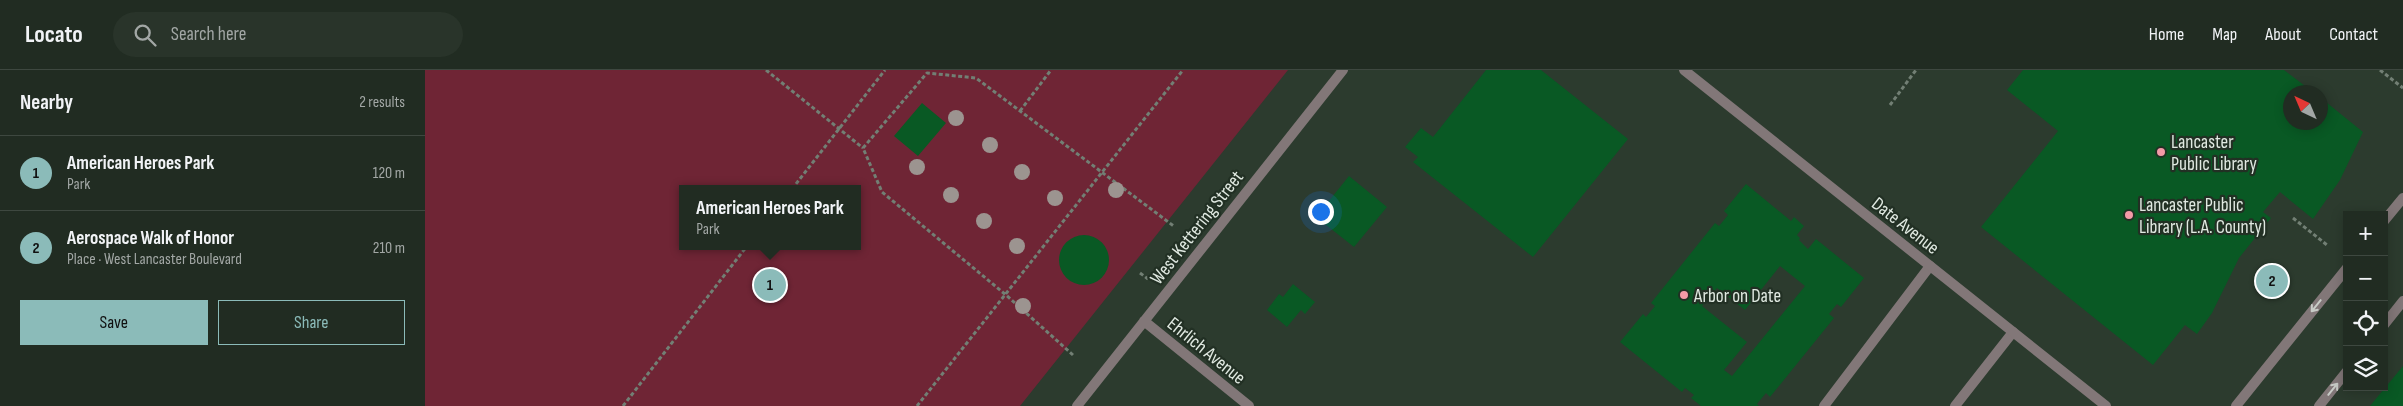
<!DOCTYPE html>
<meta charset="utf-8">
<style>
:root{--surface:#212c22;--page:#29342a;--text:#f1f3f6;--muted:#a2a7a5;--line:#3e4840;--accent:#8bbbb9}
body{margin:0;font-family:"Sofia Sans Condensed",sans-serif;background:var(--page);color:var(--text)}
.controls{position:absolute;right:15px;bottom:15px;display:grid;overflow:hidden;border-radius:0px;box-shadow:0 2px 12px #0003}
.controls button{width:45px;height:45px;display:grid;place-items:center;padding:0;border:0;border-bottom:1px solid var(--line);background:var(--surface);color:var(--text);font:25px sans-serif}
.compass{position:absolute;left:1858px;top:15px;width:45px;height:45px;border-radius:50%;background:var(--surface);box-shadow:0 2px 12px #0003;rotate:316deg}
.you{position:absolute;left:895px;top:141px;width:18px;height:18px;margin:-12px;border:4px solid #fff;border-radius:50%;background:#1a73e8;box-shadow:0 0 0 8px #1a73e833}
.badge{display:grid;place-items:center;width:32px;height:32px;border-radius:50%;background:var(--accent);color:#111;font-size:16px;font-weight:700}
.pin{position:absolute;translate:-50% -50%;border:2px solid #fff;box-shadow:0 1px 5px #0006}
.popup{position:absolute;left:254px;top:115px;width:182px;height:65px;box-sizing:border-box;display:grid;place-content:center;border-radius:0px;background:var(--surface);filter:drop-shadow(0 1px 4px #0005);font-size:16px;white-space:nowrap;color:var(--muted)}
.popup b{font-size:19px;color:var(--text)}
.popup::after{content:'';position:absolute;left:50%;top:100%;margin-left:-10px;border:10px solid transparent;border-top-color:var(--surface)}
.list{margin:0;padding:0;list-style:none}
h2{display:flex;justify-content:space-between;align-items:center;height:65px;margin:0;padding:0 20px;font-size:21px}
h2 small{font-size:16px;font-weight:400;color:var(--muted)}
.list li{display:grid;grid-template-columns:32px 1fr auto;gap:15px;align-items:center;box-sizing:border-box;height:75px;padding:0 20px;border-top:1px solid var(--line)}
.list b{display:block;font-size:19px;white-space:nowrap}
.list p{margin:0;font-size:16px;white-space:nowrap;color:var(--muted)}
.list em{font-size:16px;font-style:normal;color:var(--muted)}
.actions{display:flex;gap:10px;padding:15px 20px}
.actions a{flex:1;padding:11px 0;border:1px solid var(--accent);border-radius:0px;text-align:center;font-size:18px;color:var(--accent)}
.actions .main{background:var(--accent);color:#111}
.icon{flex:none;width:28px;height:28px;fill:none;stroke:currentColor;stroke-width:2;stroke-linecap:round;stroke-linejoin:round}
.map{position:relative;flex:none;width:1978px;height:336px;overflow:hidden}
header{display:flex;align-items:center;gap:30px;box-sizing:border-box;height:70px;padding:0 25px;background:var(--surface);border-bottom:1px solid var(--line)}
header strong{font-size:24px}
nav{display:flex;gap:28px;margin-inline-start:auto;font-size:18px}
.search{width:350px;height:45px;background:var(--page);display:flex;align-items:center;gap:12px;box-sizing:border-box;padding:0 18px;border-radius:28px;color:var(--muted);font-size:19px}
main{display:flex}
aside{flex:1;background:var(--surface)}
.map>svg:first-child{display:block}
.green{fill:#6f2535;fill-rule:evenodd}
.building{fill:#095924;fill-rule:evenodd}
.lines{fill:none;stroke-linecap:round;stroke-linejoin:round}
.path{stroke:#727f74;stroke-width:3;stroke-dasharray:4 2.5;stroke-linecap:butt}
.service{stroke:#827778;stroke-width:10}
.minor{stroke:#827778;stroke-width:10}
.tertiary{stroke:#827778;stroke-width:10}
.tree{fill:#9c9490}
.oneway{stroke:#c8ccc7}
.poi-dot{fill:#f49aa7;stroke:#223024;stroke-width:2}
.labels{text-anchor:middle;stroke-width:4.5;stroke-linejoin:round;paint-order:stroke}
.poi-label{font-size:19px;fill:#e0e9e1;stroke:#223024;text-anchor:start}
.street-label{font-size:19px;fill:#e0e9e1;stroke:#223024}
</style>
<header>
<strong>Locato</strong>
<div class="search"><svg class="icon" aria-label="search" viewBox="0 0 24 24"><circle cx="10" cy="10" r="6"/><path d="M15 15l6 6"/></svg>Search here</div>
<nav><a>Home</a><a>Map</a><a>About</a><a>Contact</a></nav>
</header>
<main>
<aside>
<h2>Nearby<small>2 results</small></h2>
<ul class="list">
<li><span class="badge">1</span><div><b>American Heroes Park</b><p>Park</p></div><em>120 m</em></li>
<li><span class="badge">2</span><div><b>Aerospace Walk of Honor</b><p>Place · West Lancaster Boulevard</p></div><em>210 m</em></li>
</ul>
<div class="actions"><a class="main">Save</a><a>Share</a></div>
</aside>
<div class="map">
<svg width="1978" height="336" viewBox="0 0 1978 336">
<rect width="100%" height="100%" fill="#2c3b2e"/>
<path class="green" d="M0 0H863L595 336H0ZM258 119H432V176H258Z"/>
<path class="building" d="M1061 0H1116L1203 69 1108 187 988 92 993 87 980 77 996 58 1008 67Z
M1598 0H1859L1888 22H1866V52H1896V28L1938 62 1915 110 1888 149 1855 122 1838 142 1846 148 1814 188 1787 243 1772 264 1760 255 1728 295 1556 157 1633 61 1582 20Z
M497 33 521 53 493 86 469 66Z
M924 106 962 137 929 177 891 147Z
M1321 114 1366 151 1369 147 1379 156 1372 165 1375 168 1374 170 1383 179 1391 169 1439 208 1416 237 1412 234 1404 244 1409 248 1345 327 1341 323 1332 334 1334 336H1276L1266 328 1269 325 1260 318 1257 322 1195 272 1218 244 1221 247 1230 236 1226 233 1290 153 1294 156 1303 145 1299 141ZM1355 196 1380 216 1307 306 1299 300 1322 272 1277 236 1292 218 1320 240Z
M634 190a25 25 0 1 1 50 0a25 25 0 1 1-50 0Z
M868 214 890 232 880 244 876 240 862 257 842 240 854 224 858 227Z
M1978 296V336H1945L1954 325Z"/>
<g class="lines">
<path class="path" d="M341 0 438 78
M1955 0 1978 18
M1465 35 1491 0
M595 41 626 0
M367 119 460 0
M1868 148 1902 175
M715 203 723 209
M648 285 581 225 457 122 438 78 502 3 551 8 750 157
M198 336 322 176
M492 336 758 0"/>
<path class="service" d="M1399 336 1505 196
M1530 336 1588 262"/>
<path class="minor" d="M1259 0 1681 336
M719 251 824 336
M652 336 918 0"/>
<path class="tertiary" d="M1959 151 1978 128
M1959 255 1978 231
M1811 336 1922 198
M1894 336 1922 301"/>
</g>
<g class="tree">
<circle cx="531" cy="48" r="8"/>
<circle cx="565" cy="75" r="8"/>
<circle cx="492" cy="97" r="8"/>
<circle cx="597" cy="102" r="8"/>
<circle cx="691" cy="120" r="8"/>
<circle cx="526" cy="125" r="8"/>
<circle cx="630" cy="128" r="8"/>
<circle cx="559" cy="151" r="8"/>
<circle cx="592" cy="176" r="8"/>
<circle cx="598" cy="236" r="8"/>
</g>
<defs><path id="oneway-shaft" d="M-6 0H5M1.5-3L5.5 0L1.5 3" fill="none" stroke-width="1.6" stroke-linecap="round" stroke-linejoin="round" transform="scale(1.25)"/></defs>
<g class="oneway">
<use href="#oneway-shaft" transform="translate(1891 236) rotate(129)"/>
<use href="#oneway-shaft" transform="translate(1908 319) rotate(-51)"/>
</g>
<g class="poi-dot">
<circle cx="1736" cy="82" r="5"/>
<circle cx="1704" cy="145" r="5"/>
<circle cx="1259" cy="225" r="5"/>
</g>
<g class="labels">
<g class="poi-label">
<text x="1746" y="78">Lancaster<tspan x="1746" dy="22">Public Library</tspan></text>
<text x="1714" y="141">Lancaster Public<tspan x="1714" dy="22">Library (L.A. County)</tspan></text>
<text x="1269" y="232">Arbor on Date</text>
</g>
<g class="street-label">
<text transform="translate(1481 155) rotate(38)" y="7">Date Avenue</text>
<text transform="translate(771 157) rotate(-52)" y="7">West Kettering Street</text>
<text transform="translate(782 280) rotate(39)" y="7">Ehrlich Avenue</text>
</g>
</g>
</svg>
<div class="controls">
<button>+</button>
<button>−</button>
<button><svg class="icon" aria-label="locate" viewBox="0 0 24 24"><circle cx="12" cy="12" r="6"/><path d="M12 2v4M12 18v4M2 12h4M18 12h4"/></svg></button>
<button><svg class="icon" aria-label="layers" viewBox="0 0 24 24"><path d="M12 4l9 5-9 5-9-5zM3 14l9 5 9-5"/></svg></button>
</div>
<svg class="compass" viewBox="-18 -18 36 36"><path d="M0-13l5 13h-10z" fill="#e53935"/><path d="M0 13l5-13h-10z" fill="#a2a7a5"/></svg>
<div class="you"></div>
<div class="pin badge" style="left:345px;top:215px">1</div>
<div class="popup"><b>American Heroes Park</b>Park</div>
<div class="pin badge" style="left:1847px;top:211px">2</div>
</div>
</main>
